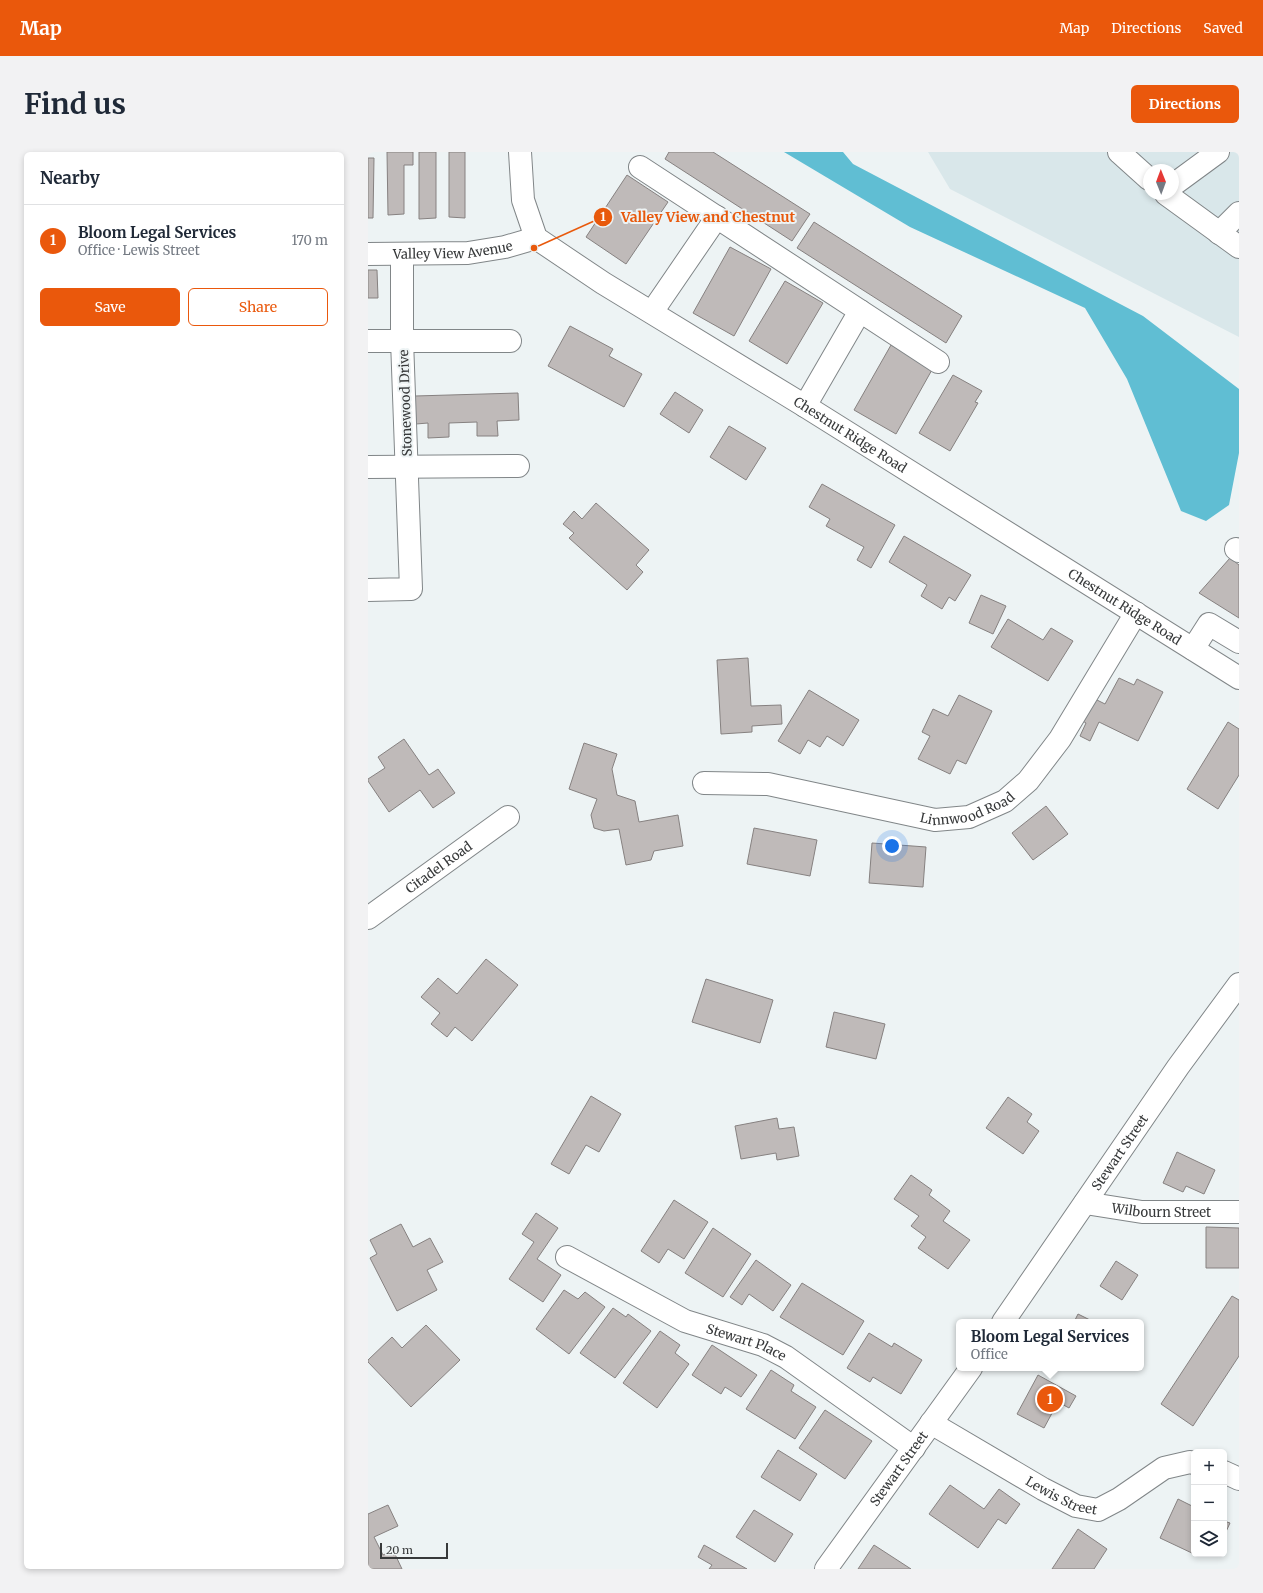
<!DOCTYPE html>
<meta charset="utf-8">
<style>
:root{--surface:#fff;--page:#f2f2f3;--text:#1f2937;--muted:#747a83;--line:#e0e1e3;--accent:#ea580c}
body{margin:0;font-family:Merriweather,serif;background:var(--page);color:var(--text)}
.controls{position:absolute;right:12px;bottom:12px;display:grid;overflow:hidden;border-radius:6px;box-shadow:0 2px 6px #0003}
.controls button{width:36px;height:36px;display:grid;place-items:center;padding:0;border:0;border-bottom:1px solid var(--line);background:var(--surface);color:var(--text);font:20px sans-serif}
.compass{position:absolute;left:775px;top:12px;width:36px;height:36px;border-radius:50%;background:var(--surface);box-shadow:0 2px 6px #0003;rotate:359deg}
.scale{position:absolute;left:12px;bottom:10px;width:68px;box-sizing:border-box;padding-left:4px;border:2px solid #37393a;border-top:0;font-size:11px;line-height:14px;white-space:nowrap;color:#37393a;-webkit-text-stroke:3px #edf3f4;paint-order:stroke}
.you{position:absolute;left:524px;top:694px;width:14px;height:14px;margin:-10px;border:3px solid #fff;border-radius:50%;background:#1a73e8;box-shadow:0 0 0 6px #1a73e833}
.badge{display:grid;place-items:center;width:26px;height:26px;border-radius:50%;background:var(--accent);color:#fff;font-size:13px;font-weight:700}
.pin{position:absolute;translate:-50% -50%;border:2px solid #fff;box-shadow:0 1px 4px #0006}
.popup{position:absolute;left:588px;top:1167px;width:188px;height:52px;box-sizing:border-box;display:grid;place-content:center;border-radius:6px;background:var(--surface);filter:drop-shadow(0 1px 3px #0005);font-size:13px;white-space:nowrap;color:var(--muted)}
.popup b{font-size:15px;color:var(--text)}
.popup::after{content:'';position:absolute;left:50%;top:100%;margin-left:-8px;border:8px solid transparent;border-top-color:var(--surface)}
.list{margin:0;padding:0;list-style:none}
h2{display:flex;justify-content:space-between;align-items:center;height:52px;margin:0;padding:0 16px;font-size:17px}
h2 small{font-size:13px;font-weight:400;color:var(--muted)}
.list li{display:grid;grid-template-columns:26px 1fr auto;gap:12px;align-items:center;box-sizing:border-box;height:72px;padding:0 16px;border-top:1px solid var(--line)}
.list b{display:block;font-size:15px;white-space:nowrap}
.list p{margin:0;font-size:13px;white-space:nowrap;color:var(--muted)}
.list em{font-size:13px;font-style:normal;color:var(--muted)}
.actions{display:flex;gap:8px;padding:12px 16px}
.actions a{flex:1;padding:9px 0;border:1px solid var(--accent);border-radius:6px;text-align:center;font-size:14px;color:var(--accent)}
.actions .main{background:var(--accent);color:#fff}
.icon{flex:none;width:22px;height:22px;fill:none;stroke:currentColor;stroke-width:2;stroke-linecap:round;stroke-linejoin:round}
.map{position:relative;flex:none;width:871px;height:1417px;overflow:hidden;border-radius:6px}
header{display:flex;align-items:center;gap:24px;box-sizing:border-box;height:56px;padding:0 20px;background:var(--accent);color:#fff}
header strong{font-size:19px}
nav{display:flex;gap:22px;margin-inline-start:auto;font-size:14px}
.intro{display:flex;align-items:center;justify-content:space-between;box-sizing:border-box;height:96px;padding:0 24px}
h1{margin:0;font-size:28px}
.button{padding:10px 18px;border-radius:6px;background:var(--accent);color:#fff;font-size:14px;font-weight:700}
main{display:flex;gap:24px;padding:0 24px}
aside{flex:1;background:var(--surface);border-radius:6px;box-shadow:0 2px 6px #0003}
.map>svg:first-child{display:block}
.built{fill:#d9e7ea;fill-rule:evenodd}
.forest{fill:#60bed3}
.building{fill:#bfbab9;stroke:#868180}
.lines{fill:none;stroke-linecap:round;stroke-linejoin:round}
.minor-casing{stroke:#818688;stroke-width:24}
.minor{stroke:#fff;stroke-width:22}
.labels{text-anchor:middle;stroke-width:4;stroke-linejoin:round;paint-order:stroke}
.street-label{font-size:13px;fill:#37393a;stroke:#edf3f4}
.leader{fill:none;stroke:#e8590c;stroke-width:1.5}
.callout-dot{fill:#e8590c;stroke:#edf3f4;stroke-width:1.5}
.mark-label{font-size:12px;text-anchor:middle;font-weight:bold;fill:#fff}
.callout-label{font-size:14px;text-anchor:middle;font-weight:bold;fill:#e8590c;stroke:#edf3f4;stroke-width:4;stroke-linejoin:round;paint-order:stroke}
</style>
<header>
<strong>Map</strong>
<nav><a>Map</a><a>Directions</a><a>Saved</a></nav>
</header>
<div class="intro"><h1>Find us</h1><a class="button">Directions</a></div>
<main>
<aside>
<h2>Nearby<small></small></h2>
<ul class="list">
<li><span class="badge">1</span><div><b>Bloom Legal Services</b><p>Office · Lewis Street</p></div><em>170 m</em></li>
</ul>
<div class="actions"><a class="main">Save</a><a>Share</a></div>
</aside>
<div class="map">
<svg width="871" height="1417" viewBox="0 0 871 1417">
<rect width="100%" height="100%" fill="#edf3f4"/>
<path class="built" d="M560 0H871V185L582 37ZM781 18H805V42H781Z"/>
<path class="forest" d="M416 0H475L485 12 775 164 871 237V301L861 353 838 369 813 359 759 227 717 156 542 75Z"/>
<path class="building" d="M19 0H45V13H36V62L20 63Z
M51 0H68V66L51 67Z
M81 0H97V66L81 65Z
M301 0H345L442 62 424 89 297 7Z
M0 6H6L5 66H0Z
M259 23 300 50 258 112 218 85Z
M446 70 594 164 578 191 429 96Z
M362 95 403 117 366 184 325 161Z
M0 118H9L10 146H0Z
M417 129 455 151 419 212 381 189Z
M202 174 245 197 241 204 274 222 256 255 180 214Z
M523 193 565 216 528 282 486 258Z
M585 223 614 239 607 250 610 251 582 299 551 281Z
M307 240 335 258 321 281 292 262Z
M150 241 151 268 129 269 130 284H109V270L81 271V285L60 286V271L48 272 47 244Z
M361 274 398 296 378 328 342 305Z
M454 332 527 373 503 416 489 408 496 395 458 374 462 367 441 355Z
M228 351 281 398 268 413 275 420 259 438 201 386 206 381 195 372 206 359 214 367Z
M536 384 603 423 587 449 581 445 574 457 553 444 559 433 521 410Z
M862 406 871 413V466L831 441Z
M613 443 638 454 625 482 601 471Z
M640 467 675 488 683 476 705 489 680 529 623 495Z
M380 506 383 554 413 553 414 572 384 574V580L353 582 349 508Z
M751 526 766 533 769 527 795 540 770 589 731 570 722 589 712 584 718 571 710 566 721 544 737 552Z
M441 538 491 568 475 594 459 584 452 595 440 588 432 602 410 589Z
M591 543 624 559 598 612 589 608 582 622 550 607 562 584 554 580 565 557 580 564Z
M860 570 871 577V623L850 657 819 637Z
M36 587 61 623 70 617 87 641 65 656 52 638 21 660 0 629V627L17 616 10 605Z
M216 591 249 602 244 617 249 643 267 649 271 670 310 663 315 694 286 699 283 708 258 713 251 677 236 679 226 676 223 663 229 647 201 637Z
M678 654 700 682 665 708 644 681Z
M386 676 449 688 442 724 379 712Z
M504 691 558 695 555 735 501 731Z
M118 807 150 833 104 889 87 875 79 885 63 872 72 861 53 845 70 826 89 842Z
M338 827 405 848 392 891 324 870Z
M466 860 517 872 508 907 458 895Z
M223 944 253 962 231 1000 218 993 201 1022 183 1012Z
M640 945 664 962 659 970 671 979 655 1002 618 976Z
M409 966 411 977 426 975 431 1004 409 1008 408 1001 373 1007 367 974Z
M809 1000 847 1018 836 1042 818 1034 815 1040 795 1031Z
M543 1023 564 1038 561 1043 582 1059 575 1069 602 1088 580 1117 550 1096 558 1085 543 1074 551 1064 526 1047Z
M306 1048 340 1070 316 1107 300 1097 291 1111 273 1099Z
M168 1061 190 1076 169 1107 193 1123 175 1150 141 1127 166 1090 154 1082Z
M33 1072 45 1095 62 1086 75 1110 59 1118 69 1138 29 1159 2 1106 9 1102 2 1088Z
M838 1075 871 1076V1116H838Z
M345 1076 383 1102 355 1145 317 1121Z
M388 1108 423 1133 405 1159 381 1142 374 1153 362 1145Z
M748 1109 770 1123 754 1148 732 1134Z
M434 1131 496 1169 475 1203 412 1165Z
M196 1138 210 1147 217 1140 237 1155 201 1202 168 1177Z
M864 1144 871 1148V1204L825 1274 793 1252Z
M245 1156 258 1165 260 1162 283 1179 247 1226 212 1201Z
M710 1162 726 1170H706Z
M58 1173 92 1208 43 1255 0 1210V1208L24 1185 34 1196Z
M292 1179 312 1193 307 1201 321 1212 289 1256 255 1231Z
M501 1181 524 1195 526 1191 554 1208 533 1242 505 1225 502 1230 479 1216Z
M344 1193 389 1223 373 1245 357 1235 353 1242 324 1223Z
M403 1218 426 1233 423 1239 448 1255 427 1287 378 1257Z
M670 1223 708 1244 701 1256 690 1250 676 1276 649 1262Z
M457 1258 504 1289 477 1327 431 1296Z
M410 1298 449 1322 432 1349 393 1325Z
M582 1333 616 1357 631 1337 652 1352 638 1372 630 1367 610 1396 561 1362Z
M810 1347 826 1355V1402L792 1386Z
M20 1353 30 1374 6 1385 15 1403 25 1398 34 1417H0V1362Z
M386 1358 425 1382 407 1410 368 1385Z
M856 1369 862 1371 856 1384Z
M710 1377 739 1397 726 1417H684Z
M336 1393 379 1417H341L344 1413 330 1405Z
M506 1393 543 1417H490Z"/>
<g class="lines">
<defs>
<g id="minor">
<path id="s1" d="M152 0 155 48 168 86 235 131 437 254 871 526"/>
<path d="M751 0 781 27"/>
<path d="M272 15 570 210"/>
<path d="M805 33 850 0"/>
<path d="M798 42 871 95"/>
<path d="M851 81 871 61"/>
<path id="s2" d="M0 102 100 101 137 95 168 86"/>
<path d="M284 160 349 65"/>
<path d="M0 189H142"/>
<path d="M437 254 492 159"/>
<path d="M0 315 150 314"/>
<path d="M868 397 871 399"/>
<path d="M0 438 43 437 34 188V102"/>
<path d="M825 497 841 472 871 490"/>
<path id="s3" d="M336 631 400 632 567 668 601 665 637 649 660 629 692 587 768 461"/>
<path id="s4" d="M0 766 140 665"/>
<path id="s5" d="M717 1051 774 1060H871"/>
<path id="s6" d="M199 1105 317 1169 395 1193 418 1205 546 1296"/>
<path id="s7" d="M635 1170 810 915 871 832"/>
<path id="s8" d="M563 1271 675 1337 708 1354 730 1358 751 1347 796 1316 822 1310 826 1311"/>
<path d="M856 1320 871 1327"/>
<path id="s9" d="M458 1417 603 1216"/>
</g>
</defs>
<use href="#minor" class="minor-casing"/>
<use href="#minor" class="minor"/>
</g>
<g class="labels">
<g class="street-label">
<text dy="5" stroke="none"><textPath href="#s2" startOffset="85">Valley View Avenue</textPath></text>
<text transform="translate(37 251) rotate(-92)" y="5">Stonewood Drive</text>
<text dy="5" stroke="none"><textPath href="#s1" startOffset="459">Chestnut Ridge Road</textPath></text>
<text dy="5" stroke="none"><textPath href="#s1" startOffset="783">Chestnut Ridge Road</textPath></text>
<text dy="5" stroke="none"><textPath href="#s3" startOffset="269">Linnwood Road</textPath></text>
<text dy="5" stroke="none"><textPath href="#s4" startOffset="87">Citadel Road</textPath></text>
<text dy="5" stroke="none"><textPath href="#s7" startOffset="206">Stewart Street</textPath></text>
<text dy="5" stroke="none"><textPath href="#s5" startOffset="77">Wilbourn Street</textPath></text>
<text dy="5" stroke="none"><textPath href="#s6" startOffset="199">Stewart Place</textPath></text>
<text dy="5" stroke="none"><textPath href="#s9" startOffset="124">Stewart Street</textPath></text>
<text dy="5" stroke="none"><textPath href="#s8" startOffset="150">Lewis Street</textPath></text>
</g>
</g>
<path class="leader" d="M166 96L235 65"/>
<g class="callout-dot">
<circle cx="166" cy="96" r="4"/>
<circle cx="235" cy="65" r="10"/>
</g>
<g class="mark-label">
<text x="235" y="69">1</text>
</g>
<g class="callout-label">
<text x="340" y="70">Valley View and Chestnut</text>
</g>
</svg>
<div class="controls">
<button>+</button>
<button>−</button>
<button><svg class="icon" aria-label="layers" viewBox="0 0 24 24"><path d="M12 4l9 5-9 5-9-5zM3 14l9 5 9-5"/></svg></button>
</div>
<svg class="compass" viewBox="-18 -18 36 36"><path d="M0-13l5 13h-10z" fill="#e53935"/><path d="M0 13l5-13h-10z" fill="#747a83"/></svg>
<div class="scale">20 m</div>
<div class="you"></div>
<div class="pin badge" style="left:682px;top:1247px">1</div>
<div class="popup"><b>Bloom Legal Services</b>Office</div>
</div>
</main>
